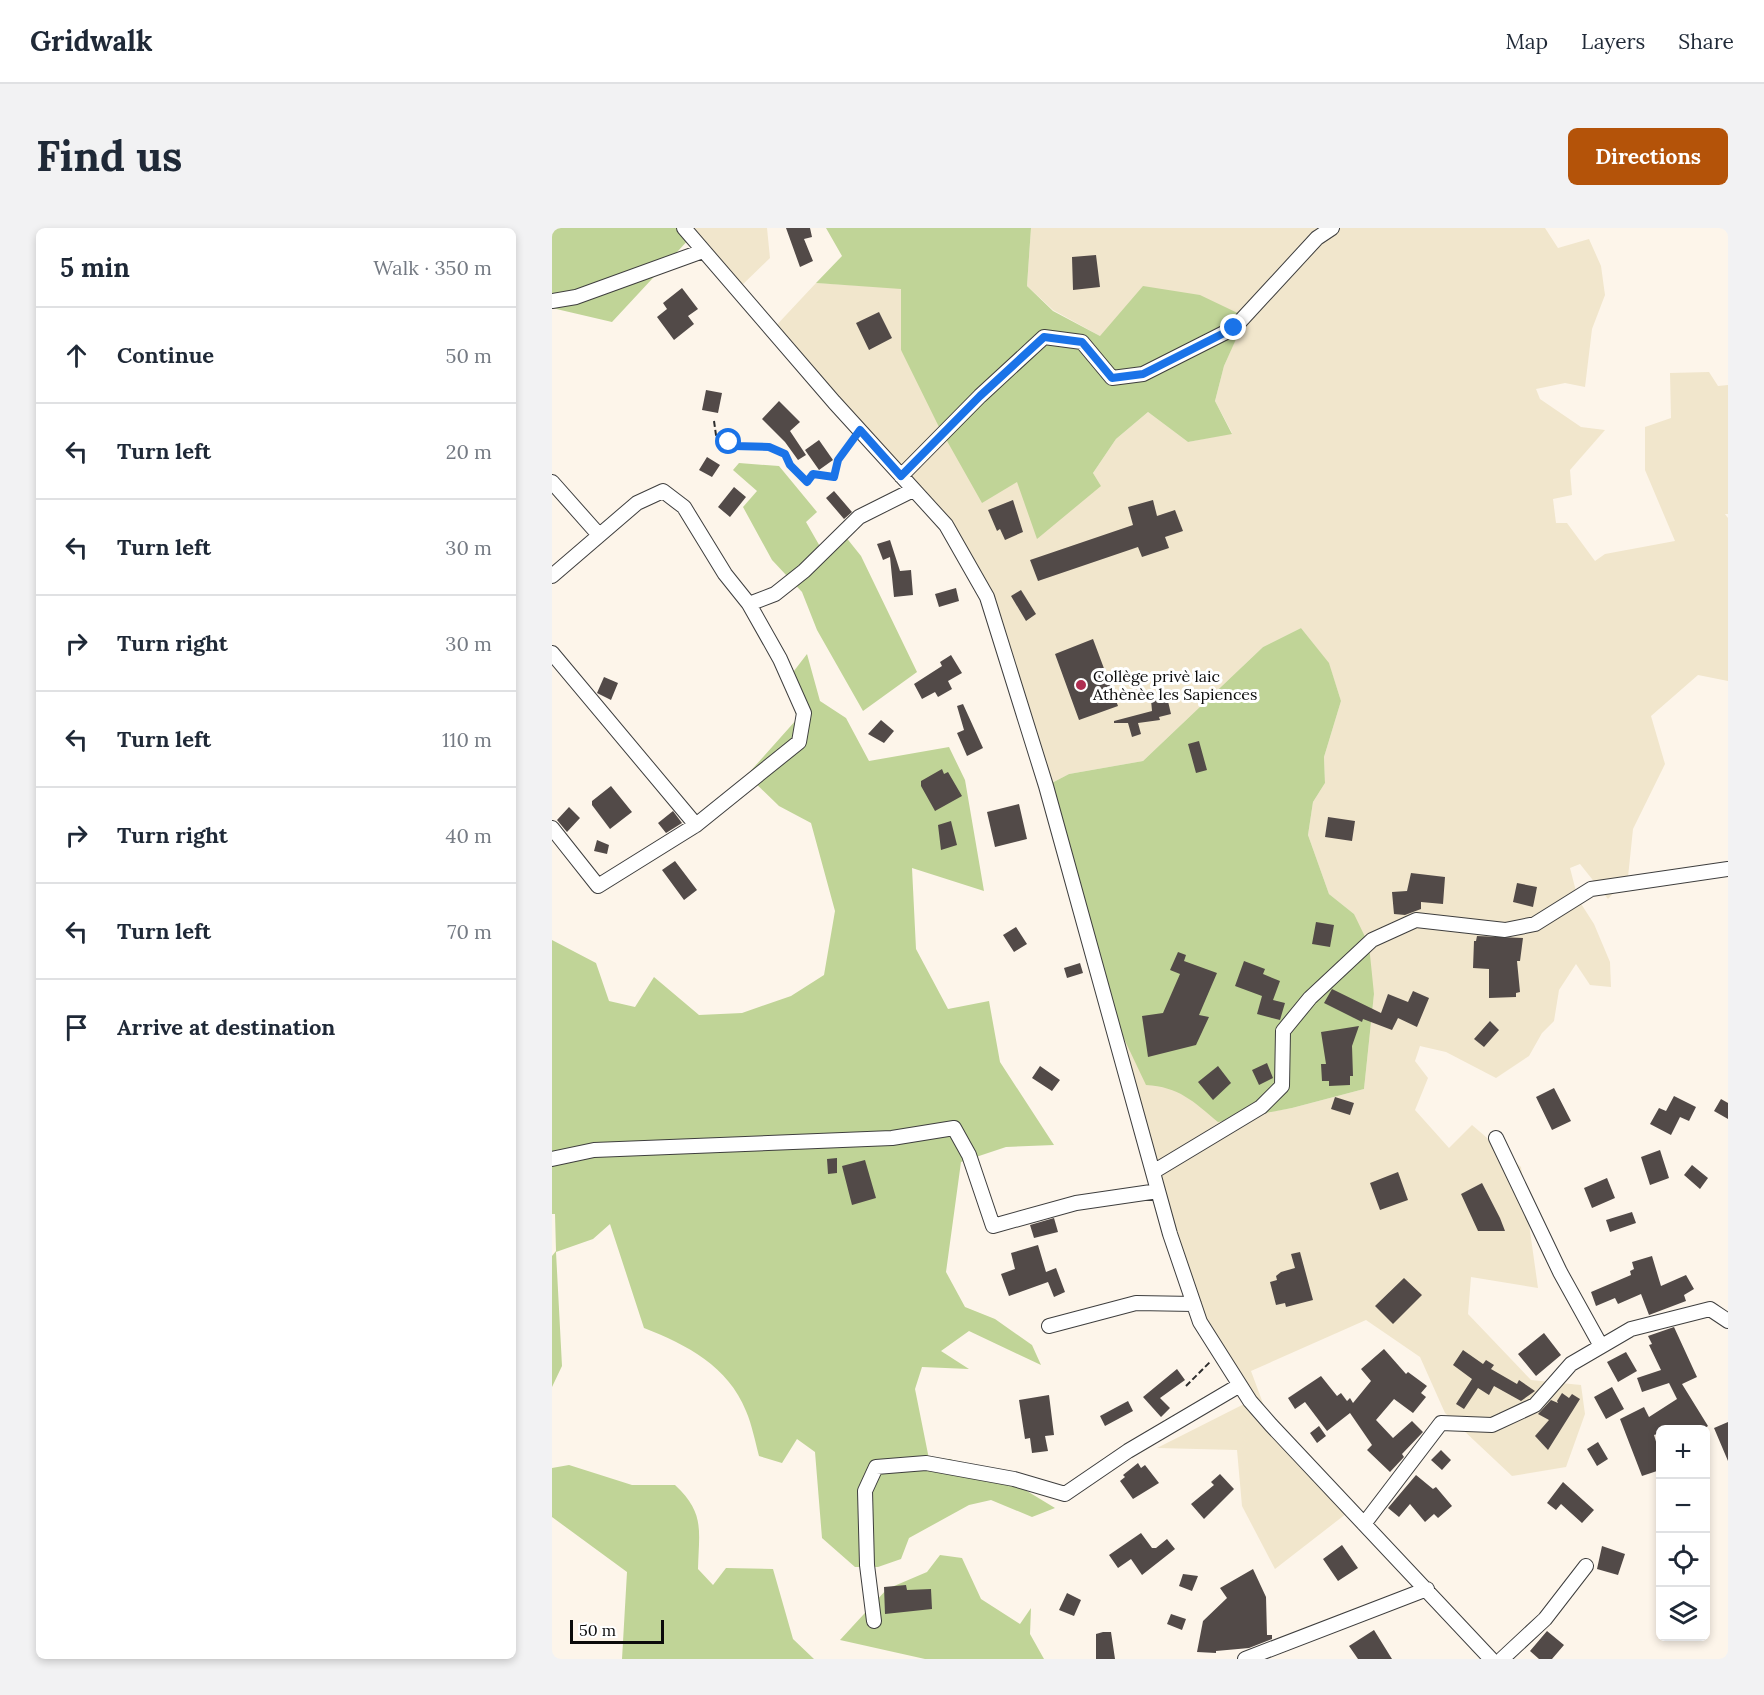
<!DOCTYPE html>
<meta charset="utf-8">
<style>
:root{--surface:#fff;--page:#f2f2f3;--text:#1f2937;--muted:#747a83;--line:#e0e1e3;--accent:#b45309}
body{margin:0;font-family:Lora,serif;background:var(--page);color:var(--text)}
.controls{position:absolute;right:18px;bottom:18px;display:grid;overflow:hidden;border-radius:9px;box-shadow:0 3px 9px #0003}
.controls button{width:54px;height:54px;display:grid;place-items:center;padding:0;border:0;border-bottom:2px solid var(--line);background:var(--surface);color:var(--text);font:30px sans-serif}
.scale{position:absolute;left:18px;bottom:15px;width:94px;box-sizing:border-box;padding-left:6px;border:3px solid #0b0b0b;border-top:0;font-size:16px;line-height:21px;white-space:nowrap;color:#0b0b0b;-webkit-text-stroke:4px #fff;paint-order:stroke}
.stop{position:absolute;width:18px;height:18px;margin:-14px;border:4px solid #1a73e8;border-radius:50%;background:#fff}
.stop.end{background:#1a73e8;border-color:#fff;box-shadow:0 2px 6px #0008}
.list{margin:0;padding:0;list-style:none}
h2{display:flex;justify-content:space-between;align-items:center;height:78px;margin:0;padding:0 24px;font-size:26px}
h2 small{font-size:20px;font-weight:400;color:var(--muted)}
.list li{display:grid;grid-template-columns:39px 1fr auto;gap:18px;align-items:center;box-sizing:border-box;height:96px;padding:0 24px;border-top:2px solid var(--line)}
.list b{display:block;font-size:22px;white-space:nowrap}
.list em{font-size:20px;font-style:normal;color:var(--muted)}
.icon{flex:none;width:33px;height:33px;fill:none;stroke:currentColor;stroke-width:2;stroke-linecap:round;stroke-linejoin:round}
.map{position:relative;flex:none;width:1176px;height:1431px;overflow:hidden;border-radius:9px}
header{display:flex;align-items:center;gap:36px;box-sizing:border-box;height:84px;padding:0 30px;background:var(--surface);border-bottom:2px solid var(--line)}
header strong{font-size:28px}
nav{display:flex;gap:33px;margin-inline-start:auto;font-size:21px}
.intro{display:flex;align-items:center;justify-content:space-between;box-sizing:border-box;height:144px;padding:0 36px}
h1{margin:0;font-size:42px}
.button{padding:15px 27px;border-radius:9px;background:var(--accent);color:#fff;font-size:21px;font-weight:700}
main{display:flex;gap:36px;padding:0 36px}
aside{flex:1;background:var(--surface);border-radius:9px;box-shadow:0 3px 9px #0003}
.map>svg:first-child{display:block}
.farmland{fill:#f1e6cc}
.forest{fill:#c0d497}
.building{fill:#524a48}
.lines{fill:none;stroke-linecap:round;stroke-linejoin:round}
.minor-casing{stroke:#3e3e3e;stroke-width:16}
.path{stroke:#2d2d2d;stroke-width:2;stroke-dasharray:6 3;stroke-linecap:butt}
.minor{stroke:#fff;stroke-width:14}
.route{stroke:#1a73e8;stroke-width:8}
.poi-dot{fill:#af2e51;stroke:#fff;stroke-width:2}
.labels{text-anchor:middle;stroke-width:6;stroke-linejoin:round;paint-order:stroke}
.poi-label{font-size:16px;fill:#0b0b0b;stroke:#fff;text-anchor:start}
</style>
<header>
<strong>Gridwalk</strong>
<nav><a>Map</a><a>Layers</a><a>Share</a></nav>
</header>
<div class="intro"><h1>Find us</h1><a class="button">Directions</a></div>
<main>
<aside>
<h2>5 min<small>Walk · 350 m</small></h2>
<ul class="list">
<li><svg class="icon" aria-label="ahead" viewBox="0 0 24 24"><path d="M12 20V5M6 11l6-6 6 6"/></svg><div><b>Continue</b></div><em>50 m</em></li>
<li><svg class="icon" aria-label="left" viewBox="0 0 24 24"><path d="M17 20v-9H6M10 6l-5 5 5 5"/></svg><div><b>Turn left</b></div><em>20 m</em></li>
<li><svg class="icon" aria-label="left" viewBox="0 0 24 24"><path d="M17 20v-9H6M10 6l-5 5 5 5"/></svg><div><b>Turn left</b></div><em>30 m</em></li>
<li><svg class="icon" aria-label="right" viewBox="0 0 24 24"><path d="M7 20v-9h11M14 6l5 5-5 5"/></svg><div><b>Turn right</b></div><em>30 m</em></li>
<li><svg class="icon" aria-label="left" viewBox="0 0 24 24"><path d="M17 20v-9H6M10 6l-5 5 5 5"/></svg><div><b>Turn left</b></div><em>110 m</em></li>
<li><svg class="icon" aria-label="right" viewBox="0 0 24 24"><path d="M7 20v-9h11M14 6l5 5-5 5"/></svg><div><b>Turn right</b></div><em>40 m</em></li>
<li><svg class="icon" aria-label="left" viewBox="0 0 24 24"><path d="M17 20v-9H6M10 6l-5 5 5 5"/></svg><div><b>Turn left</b></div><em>70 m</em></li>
<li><svg class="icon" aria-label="arrive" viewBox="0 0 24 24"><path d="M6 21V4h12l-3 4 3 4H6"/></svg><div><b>Arrive at destination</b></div></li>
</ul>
</aside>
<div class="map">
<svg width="1176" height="1431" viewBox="0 0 1176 1431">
<rect width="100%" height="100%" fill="#fdf5ea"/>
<path class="farmland" d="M132 0H215L218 30 185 62Z
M479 0H993L1006 20 1037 11 1049 38 1053 67 1040 101 1033 159 1013 155 984 161 988 171 1029 199 1053 202 1018 242 1020 267 1001 271 1004 295H1015L1043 333 1053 326 1123 313 1093 242V199L1119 190 1118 145 1157 144 1166 158 1176 157V286H1173L1176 290V453L1146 447 1099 488 1113 536 1081 601 1076 649 1056 671 1028 636 1018 640 1026 671 1042 696 1058 734 1059 759 1038 757 1024 736 1007 762 1002 793 990 805 977 828 944 850 894 824 868 818 863 833 876 850 863 882 897 920 920 897 969 939 986 1060 919 1049 916 1086 979 1152 1029 1157 1033 1186 1014 1239 960 1248 893 1185 868 1129 814 1092 699 1143 719 1197 799 1282 723 1341 690 1278 685 1222 605 1220 698 1173 648 1094 556 777 614 858 634 867 666 893 740 880 812 861 822 766 802 686 777 666 756 607 761 574 773 555 772 529 789 473 777 436 749 400 711 419 591 533 517 546 494 558 435 369 394 297 220 102 264 55 349 60V122L465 254 549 258 541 245 564 211 596 184 636 214 680 205 663 173 672 138 693 90 548 108 501 82 475 58Z"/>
<path class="forest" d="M0 0H132L139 9 60 94 0 80Z
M274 0H479L475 58 501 83 548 108 591 58 648 67 694 89 672 138 663 173 680 206 636 214 596 184 564 211 541 245 549 258 485 311 465 254 430 275 386 197 349 122V61L264 55 290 28Z
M187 235 227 238 265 284 254 294 270 322 293 308 309 328 365 444 311 483 265 402 250 364 220 332 191 279 205 263 181 242Z
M749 400 777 435 789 473 772 529 773 555 761 574 756 607 777 666 802 686 817 717 822 766 812 861 740 880 666 894C641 873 627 859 594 857L556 777 494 558 517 546 591 533 711 419Z
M255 426 268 473 294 490 317 533 397 519 413 552 432 663 360 640 364 721 396 781 437 773 448 834 502 917 454 919 409 934 394 1044 413 1079 443 1091 480 1117 489 1137 417 1103 389 1123 417 1141 370 1139 363 1161 377 1231H399L413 1248 465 1257 503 1280 480 1289 439 1272 417 1277 357 1310 349 1331 326 1339H303L270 1310 263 1224 245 1211 230 1235 207 1228C203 1213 200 1197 194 1183 176 1138 135 1117 92 1100L58 996 41 1011 4 1024 10 1138 0 1159V1028L4 1023 3 986H0V712L44 735 57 773 83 779 102 749 147 787 190 785 239 768 272 747 283 683 259 595 227 578 195 547 245 491 235 452Z
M17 1237 80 1257H123C153 1285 147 1302 146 1341L161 1357 174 1340 221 1341 241 1411 262 1431H70L75 1344 0 1289V1240Z
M388 1327 410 1330 429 1371 468 1396 479 1380 478 1406 492 1431H373L288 1412 335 1361 375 1344Z"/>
<path class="building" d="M234 0H258L260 9 252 11 261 33 248 39Z
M544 27 548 59 521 62 520 29Z
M130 60 146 81 136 88 142 96 122 112 105 89 115 81 111 75Z
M327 84 340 110 317 122 304 95Z
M154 162 170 165 166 185 150 182Z
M227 173 248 194 238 203 254 227 246 232 233 214 210 191Z
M267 212 281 232 267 242 253 222Z
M155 229 168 237 160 249 147 242Z
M182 259 194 269 178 289 166 279Z
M282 263 300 284 292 291 274 270Z
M461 272 471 304 453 312 448 301 445 303 436 282Z
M601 272 605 288 623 282 631 303 613 309 617 320 590 329 586 319 486 353 478 332 581 297 576 279Z
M338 312 348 343 359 342 361 367 342 369 338 329 331 332 325 316Z
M404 360 407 373 387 379 383 366Z
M469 362 484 386 474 393 459 368Z
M541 411 566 478 527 492 503 426Z
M399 427 410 445 396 453 400 461 386 469 383 464 370 471 362 456 390 438 388 434Z
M52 449 66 455 59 472 45 465Z
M615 469 619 486 607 489 608 492 586 495 589 506 580 509 576 495H562V493L600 483 599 472Z
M411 476 431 520 415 528 405 505 412 502 405 478Z
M329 492 342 503 332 515 316 506Z
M647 513 655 542 644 545 636 516Z
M390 541 392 546 396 544 410 568 383 583 369 558V553Z
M59 558 80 584 58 601 40 577V573Z
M467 576 475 611 443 619 435 584Z
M17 579 28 590 15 604 5 592Z
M121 583 130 595 114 605 106 595Z
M776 589 803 593 800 613 773 609Z
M399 593 405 617 389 622 386 597Z
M45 612 57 617 55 626 42 623Z
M123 633 145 662 132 672 110 642Z
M859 645 893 649 891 676 869 674V681L853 687 842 686 840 664 855 663Z
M965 655 985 659 981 679 961 674Z
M764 694 782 697 778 719 760 716Z
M464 699 475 716 462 724 451 707Z
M925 708 971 710 968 733H965L968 764 964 765V769L937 770V741L921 740 922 713H924Z
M626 724 634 727 632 733 665 745 647 787 657 789 644 817 596 829 590 788 611 785 628 746 618 742Z
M692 733 713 741 711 746 728 753 721 772 733 775 728 792 705 786 710 768 683 758Z
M528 735 531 745 515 750 512 740Z
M780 761 829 785 836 766 856 774 861 763 877 770 865 799 846 790 840 802 811 791 810 794 772 775Z
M938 793 947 802 932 819 922 811Z
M807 798 800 818 801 848H798V857L777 858V853H770L769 836H774L769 804Z
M715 835 721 850 707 857 700 842Z
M488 838 508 852 500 863 480 850Z
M666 838 679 855 661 872 646 854Z
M1002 860 1019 893 1000 902 984 869Z
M1122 868 1144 879 1137 893 1128 889 1119 907 1098 896 1107 880 1114 883Z
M783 869 802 875 798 887 779 881Z
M1169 871 1176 875V891L1162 883Z
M1108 922 1117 950 1098 957 1089 929Z
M285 930V945L276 946 275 931Z
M313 932 324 970 300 977 290 938Z
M1140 937 1156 950 1148 961 1132 947Z
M846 944 856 972 828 982 818 955Z
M1055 950 1063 970 1040 980 1032 960Z
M930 955 948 990 953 1003H926L909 966Z
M1080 984 1084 995 1058 1004 1054 992Z
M502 990 506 1004 482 1010 478 997Z
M486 1017 494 1044 504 1040 513 1064 502 1069 496 1054 457 1068 449 1046 463 1041 459 1025Z
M748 1024 761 1072 734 1079 733 1075 724 1077 718 1054 725 1052 724 1048 729 1044 743 1040 739 1026Z
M1100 1028 1109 1058 1134 1047 1142 1061 1132 1067 1134 1073 1097 1087 1089 1066 1066 1076 1063 1070 1044 1078 1039 1064 1079 1047 1078 1043 1082 1041 1080 1034Z
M852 1050 870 1067 841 1096 823 1078Z
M1122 1099 1145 1149 1130 1156 1156 1198 1150 1202H1108V1205L1102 1207 1108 1227V1242L1090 1248 1068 1191 1092 1179 1097 1189 1125 1171 1117 1155 1090 1164 1085 1150 1109 1142 1097 1117 1100 1116 1096 1108Z
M992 1105 1009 1127 984 1148 966 1126Z
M832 1121 854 1146 856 1144 875 1158 869 1165 874 1169 861 1185 842 1171 824 1192 841 1210 860 1193 871 1204 850 1226 852 1229 838 1244 815 1222 820 1217 798 1185 775 1203 753 1174 743 1181 736 1170 769 1148 785 1168 789 1165 795 1173 798 1170 801 1175 819 1153 809 1141Z
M911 1122 931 1136 934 1132 942 1137 939 1141 965 1156 967 1152 983 1163 969 1173 942 1158 937 1167 926 1160 912 1181 904 1176 920 1151 901 1137Z
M1074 1124 1085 1143 1066 1154 1055 1134Z
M625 1141 633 1152 608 1170 618 1180 609 1189 591 1169Z
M1060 1159 1072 1181 1054 1191 1042 1169Z
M1010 1165 1017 1170 1020 1166 1028 1171 996 1222 983 1208 997 1192 986 1186 999 1172 1006 1175 1005 1173Z
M497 1167 502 1207 493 1208 496 1223 480 1225 478 1210 473 1211 467 1172Z
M576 1173 581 1183 553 1198 548 1188Z
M1176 1194V1233L1162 1200Z
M767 1198 774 1208 765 1215 758 1205Z
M1046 1214 1056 1231 1045 1238 1035 1221Z
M889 1222 899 1232 890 1242 879 1232Z
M586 1235 589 1240 593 1237 607 1255 581 1271 568 1253 573 1249 571 1247Z
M668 1246 682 1261 652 1291 639 1276 662 1257 659 1254Z
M864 1247 881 1261 884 1259 900 1278 886 1290 882 1286 873 1294 858 1276 847 1289 836 1280Z
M1011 1254 1042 1282 1030 1295 1009 1276 1004 1282 995 1275Z
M589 1305 600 1320H604L615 1311 623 1321 590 1347 579 1331 566 1340 557 1327Z
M790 1317 806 1340 786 1353 771 1331Z
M1050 1318 1073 1326 1066 1347 1045 1341Z
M701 1341 714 1369 715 1407H720V1411L697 1420 664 1423V1425L645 1424 651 1393 675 1370 668 1360Z
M631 1346 646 1348 640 1363 627 1358Z
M354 1357 355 1362 379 1361 380 1381 333 1386 332 1359Z
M515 1365 529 1372 522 1388 507 1382Z
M619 1386 634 1391 630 1402 615 1396Z
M822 1402 840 1431H806L797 1418Z
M995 1403 1012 1417 1000 1431H987L978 1423Z
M551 1404H559L563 1431H544V1406Z"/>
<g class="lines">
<defs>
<path id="minor" d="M132 0 282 174 394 297 435 369 494 558 618 1006 648 1094 698 1173 719 1197 939 1431
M0 73 24 69 151 23
M349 248 428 168 492 109 530 114 560 150 591 146 682 100 765 10 780 0
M0 254 47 307
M0 348 85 275 111 263 132 279 173 346 197 376 223 366 252 343 307 289 361 262
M0 425 144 597
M0 600 46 658 144 597 247 514 252 485 228 431 197 376
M944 910 1008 1044 1049 1118
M0 931 42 922 340 910 402 900 417 927 441 998 524 975 606 963
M601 944 709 879 730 858 731 803 758 770 820 712 864 692 953 702 983 696 1039 661 1176 641
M497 1098 584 1075 642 1076
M812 1296 889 1195 940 1197 983 1177 1019 1136 1079 1101 1158 1081 1176 1093
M322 1393 315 1337 313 1263 324 1239 374 1235 462 1251 513 1266 576 1223 688 1157
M693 1431 875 1361
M950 1431 993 1391 1034 1338"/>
</defs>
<use href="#minor" class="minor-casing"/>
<path class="path" d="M162 193 164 207 182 218 217 219 233 226 238 237 255 254 261 246 282 249 286 232 301 212
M634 1158 659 1133"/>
<use href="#minor" class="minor"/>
</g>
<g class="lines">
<path class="route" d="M177 214 182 218 217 219 233 226 238 237 255 254 261 246 282 249 286 232 308 202 349 248 428 168 492 109 530 114 560 150 591 146 682 100"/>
</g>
<circle class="poi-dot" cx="529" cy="457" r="6"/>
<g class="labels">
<g class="poi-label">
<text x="541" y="454">Collège privè laic<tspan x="541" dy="18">Athènèe les Sapiences</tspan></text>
</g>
</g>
</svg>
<div class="controls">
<button>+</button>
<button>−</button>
<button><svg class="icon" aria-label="locate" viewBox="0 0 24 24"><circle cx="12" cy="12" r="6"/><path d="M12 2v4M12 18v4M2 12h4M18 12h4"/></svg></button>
<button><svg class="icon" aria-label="layers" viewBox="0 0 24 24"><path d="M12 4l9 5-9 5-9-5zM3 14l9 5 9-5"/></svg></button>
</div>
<div class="scale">50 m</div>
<div class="stop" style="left:177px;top:214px"></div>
<div class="stop end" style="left:682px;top:100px"></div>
</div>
</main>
